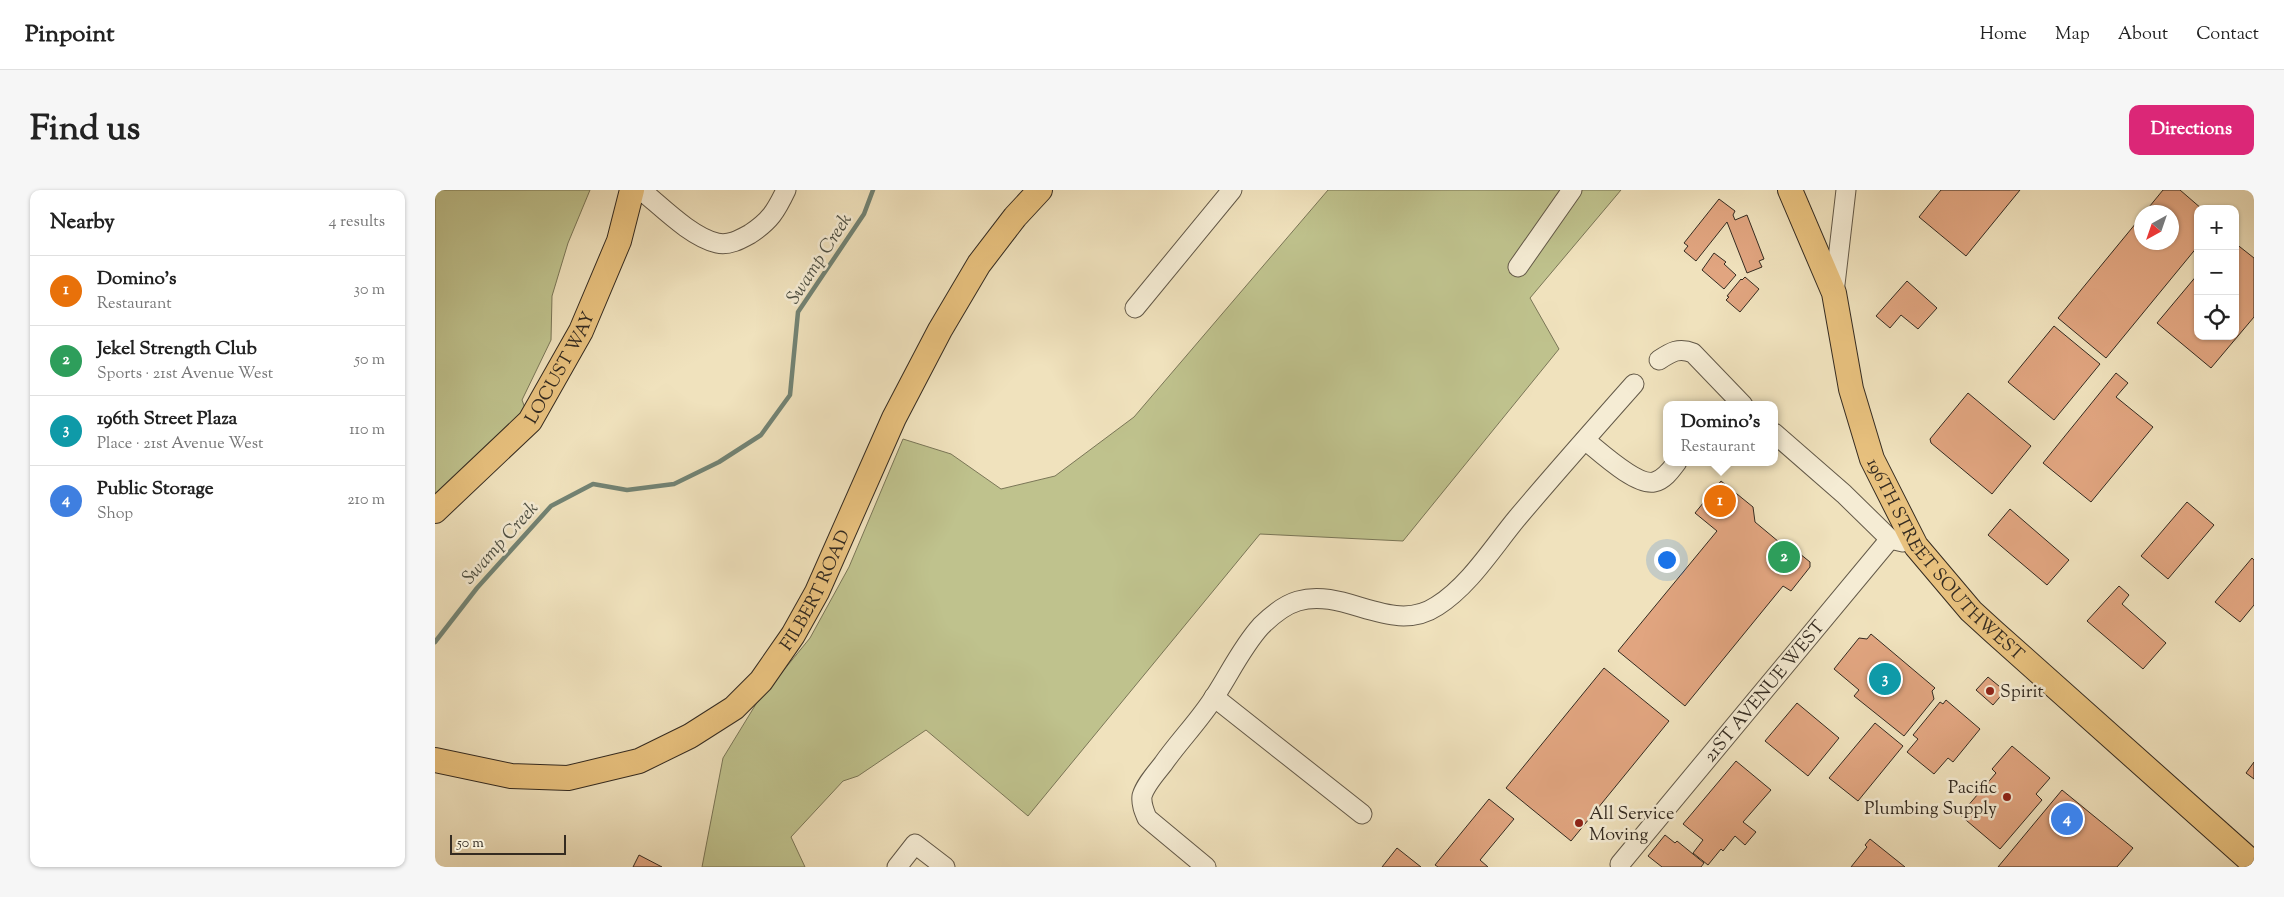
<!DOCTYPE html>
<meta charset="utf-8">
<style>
:root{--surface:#fff;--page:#f6f6f6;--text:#222;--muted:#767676;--line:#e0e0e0;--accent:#db2777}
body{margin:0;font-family:"Sorts Mill Goudy",serif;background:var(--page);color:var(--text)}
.controls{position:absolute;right:15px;top:15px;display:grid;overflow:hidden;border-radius:10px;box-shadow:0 1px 4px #0004}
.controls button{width:45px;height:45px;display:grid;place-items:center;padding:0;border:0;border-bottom:1px solid var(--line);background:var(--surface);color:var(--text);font:25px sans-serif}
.compass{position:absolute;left:1699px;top:15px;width:45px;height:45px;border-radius:50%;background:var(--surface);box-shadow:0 1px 4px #0004;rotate:220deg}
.scale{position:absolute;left:15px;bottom:12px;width:116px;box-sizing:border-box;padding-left:5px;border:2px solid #342b21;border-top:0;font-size:14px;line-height:18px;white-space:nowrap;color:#342b21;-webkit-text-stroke:4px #f5ecd4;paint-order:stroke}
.you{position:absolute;left:1231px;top:369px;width:18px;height:18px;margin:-12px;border:4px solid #fff;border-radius:50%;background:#1a73e8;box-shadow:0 0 0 8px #1a73e833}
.badge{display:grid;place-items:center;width:32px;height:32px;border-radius:50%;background:var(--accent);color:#fff;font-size:16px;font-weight:700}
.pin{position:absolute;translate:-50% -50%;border:2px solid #fff;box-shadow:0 1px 5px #0006}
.popup{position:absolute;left:1228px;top:211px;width:115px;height:65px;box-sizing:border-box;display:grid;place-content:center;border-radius:10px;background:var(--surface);filter:drop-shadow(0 1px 4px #0005);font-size:16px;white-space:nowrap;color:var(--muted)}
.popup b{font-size:19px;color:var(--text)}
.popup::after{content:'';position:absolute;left:50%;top:100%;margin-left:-10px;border:10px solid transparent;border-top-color:var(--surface)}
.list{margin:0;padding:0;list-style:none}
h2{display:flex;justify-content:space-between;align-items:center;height:65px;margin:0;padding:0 20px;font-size:21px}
h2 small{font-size:16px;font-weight:400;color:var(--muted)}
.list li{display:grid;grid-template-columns:32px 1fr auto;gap:15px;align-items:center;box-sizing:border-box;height:70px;padding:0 20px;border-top:1px solid var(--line)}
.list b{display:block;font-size:19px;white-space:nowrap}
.list p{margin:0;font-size:16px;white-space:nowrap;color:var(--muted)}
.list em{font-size:16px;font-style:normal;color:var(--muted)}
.icon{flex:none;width:28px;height:28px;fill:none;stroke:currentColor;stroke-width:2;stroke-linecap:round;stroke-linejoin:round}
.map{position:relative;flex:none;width:1819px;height:677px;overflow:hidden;border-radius:10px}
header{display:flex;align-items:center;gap:30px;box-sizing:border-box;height:70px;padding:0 25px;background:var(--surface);border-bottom:1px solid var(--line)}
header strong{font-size:24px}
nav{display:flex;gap:28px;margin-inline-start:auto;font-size:18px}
.intro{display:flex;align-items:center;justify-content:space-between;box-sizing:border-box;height:120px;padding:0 30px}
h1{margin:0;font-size:35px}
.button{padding:12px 22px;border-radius:10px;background:var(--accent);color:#fff;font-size:18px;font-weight:700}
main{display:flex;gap:30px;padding:0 30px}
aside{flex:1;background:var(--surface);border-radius:10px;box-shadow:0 1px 4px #0004}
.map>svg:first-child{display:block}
.green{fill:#bfc28d;stroke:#7a7657}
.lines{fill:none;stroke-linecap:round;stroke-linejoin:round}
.stream{stroke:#728374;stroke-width:4.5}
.building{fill:#e1a580;stroke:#342b21}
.minor-casing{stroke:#635948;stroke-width:21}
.major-casing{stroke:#342b21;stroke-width:26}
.minor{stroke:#f5ecd4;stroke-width:19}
.major{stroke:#e8c17e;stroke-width:24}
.poi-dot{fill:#8f2418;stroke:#f5ecd4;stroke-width:2}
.labels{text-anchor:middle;stroke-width:5;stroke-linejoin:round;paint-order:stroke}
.street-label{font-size:18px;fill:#342b21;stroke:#f5ecd4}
.poi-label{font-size:18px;fill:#342b21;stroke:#f5ecd4;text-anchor:start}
.water-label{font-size:19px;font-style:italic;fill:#4e5044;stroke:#f5ecd4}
</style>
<header>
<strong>Pinpoint</strong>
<nav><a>Home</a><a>Map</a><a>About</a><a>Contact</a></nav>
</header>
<div class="intro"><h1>Find us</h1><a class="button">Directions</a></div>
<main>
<aside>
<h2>Nearby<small>4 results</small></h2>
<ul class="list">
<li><span class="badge" style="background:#e8710a">1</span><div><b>Domino's</b><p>Restaurant</p></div><em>30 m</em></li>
<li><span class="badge" style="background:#2e9e5b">2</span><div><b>Jekel Strength Club</b><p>Sports · 21st Avenue West</p></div><em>50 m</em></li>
<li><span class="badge" style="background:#0f9aa8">3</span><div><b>196th Street Plaza</b><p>Place · 21st Avenue West</p></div><em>110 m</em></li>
<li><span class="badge" style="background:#3f7fe0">4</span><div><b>Public Storage</b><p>Shop</p></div><em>210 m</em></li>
</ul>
</aside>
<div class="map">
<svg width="1819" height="677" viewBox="0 0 1819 677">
<rect width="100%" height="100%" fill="#f0e2bd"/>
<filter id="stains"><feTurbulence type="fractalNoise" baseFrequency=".004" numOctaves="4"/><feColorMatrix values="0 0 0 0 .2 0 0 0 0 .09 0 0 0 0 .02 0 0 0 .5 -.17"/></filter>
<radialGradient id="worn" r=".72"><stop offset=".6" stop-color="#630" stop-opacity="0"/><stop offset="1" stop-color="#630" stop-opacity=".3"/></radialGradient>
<path class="green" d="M0 0H155L133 53 117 106 116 150 87 210 95 231 0 321Z
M893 0H1186L1095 108 1124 159 968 351 825 344 593 626 491 540 423 586 408 591 356 647 370 677H267L288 568 321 514 375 448 414 377 468 249 516 264 566 299 620 286 699 227Z"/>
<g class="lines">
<path class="stream" d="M0 452 42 398 116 316 158 294 192 300 239 294 284 272 326 245 355 205 363 122 429 24 438 0"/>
</g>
<path class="building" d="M1506 0H1585L1531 66 1484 27Z
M1728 0H1745L1767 19H1763V56L1671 168 1623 128 1706 27V52H1736V22H1710Z
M1284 9 1300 21 1298 25 1300 30 1312 25 1329 69 1324 71 1327 77 1312 83 1292 32 1261 71 1249 61 1253 56 1249 53Z
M1800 53 1819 68V127L1776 178 1722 133 1763 84V146H1800Z
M1279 63 1291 72 1289 74 1301 85 1289 99 1267 80Z
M1310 87 1324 99 1305 122 1291 110 1294 107 1292 106 1306 89 1307 90Z
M1472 91 1502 118 1483 139 1466 125 1455 138 1441 126Z
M1619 136 1665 174 1619 230 1573 192Z
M1681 183 1693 193 1681 207 1718 237 1656 312 1608 273Z
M1533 203 1596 256 1557 304 1496 253 1495 249Z
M1286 291 1318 317 1320 332 1344 352 1349 351 1375 372V377L1356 401 1348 396 1250 516 1183 461 1282 341 1260 323Z
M1752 312 1779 335 1733 389 1706 366Z
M1575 319 1634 370 1612 395 1553 345Z
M1817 368 1819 370V415L1805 432 1780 412Z
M1684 396 1694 405 1687 414 1731 453 1708 479 1652 431Z
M1436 444 1500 498 1497 501 1499 509 1469 546 1419 506 1424 500 1399 479 1424 448 1432 449Z
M1169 478 1234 531 1136 651 1071 598Z
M1553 487 1570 501 1558 515 1541 500Z
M1511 510 1545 539 1518 572 1513 568 1499 584 1472 562 1483 549 1478 545 1505 512 1508 514Z
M1362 513 1404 548 1373 586 1330 551Z
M1440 533 1468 556 1423 611 1394 588Z
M1577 556 1615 588 1601 604 1607 610 1565 659 1525 625 1561 583 1557 579Z
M1301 571 1336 600 1308 632 1321 642 1310 655 1300 646 1288 661 1286 659 1273 675 1258 663 1268 650 1248 634Z
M1819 572V589L1811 583Z
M1627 600 1698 658 1682 677H1563Z
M1054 609 1079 629 1045 670 1053 677H1003L1000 675Z
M1230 645 1240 653 1242 651 1269 673 1266 677H1227L1213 666Z
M1435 649 1470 677H1416L1432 657 1430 655Z
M962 658 986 677H947Z
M204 665 227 677H198Z"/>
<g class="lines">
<defs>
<g id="minor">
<path d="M206 0C227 17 256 47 282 53 294 56 306 49 315 44 335 31 341 21 351 0"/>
<path d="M1083 77 1137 0"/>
<path d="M1399 103 1411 0"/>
<path d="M700 118 797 0"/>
<path d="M1224 170C1236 162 1244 157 1258 163L1308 215"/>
<path d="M1339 243 1409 304 1455 349 1468 352"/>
<path d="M1150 250C1164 261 1201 296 1219 292 1229 290 1236 280 1242 272"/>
<path d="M779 507 927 624"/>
<path id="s1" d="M1185 674 1455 349"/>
<path d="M462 677 480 654 510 677"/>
<path d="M771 677 712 628C709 621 706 614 707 606 710 595 721 583 728 574 744 551 765 530 780 506 795 483 807 457 826 436 836 426 849 415 863 411 910 397 957 446 1002 416 1035 395 1058 357 1083 327 1121 282 1160 238 1199 194"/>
</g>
<g id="major">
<path id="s2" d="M1355 0 1399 103 1416 199 1437 269 1481 356 1536 421 1559 442 1819 674"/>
<path id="s3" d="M0 321 95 231 146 141 184 51 197 0"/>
<path id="s4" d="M0 570 76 586 133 588 204 571 255 546 299 518 326 491 358 445 382 402 459 228 505 140 544 74 580 27 605 0"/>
</g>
</defs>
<use href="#minor" class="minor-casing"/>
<use href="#major" class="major-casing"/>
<use href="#minor" class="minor"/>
<use href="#major" class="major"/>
</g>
<g class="poi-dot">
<circle cx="1555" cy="501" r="5"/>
<circle cx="1572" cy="607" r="5"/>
<circle cx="1144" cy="633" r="5"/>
</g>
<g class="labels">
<g class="street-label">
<text dy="6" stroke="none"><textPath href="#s3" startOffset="192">LOCUST WAY</textPath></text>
<text dy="6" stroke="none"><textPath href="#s2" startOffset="408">196TH STREET SOUTHWEST</textPath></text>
<text dy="6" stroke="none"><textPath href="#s4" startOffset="461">FILBERT ROAD</textPath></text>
<text dy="6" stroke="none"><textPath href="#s1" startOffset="225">21ST AVENUE WEST</textPath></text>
</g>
<g class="poi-label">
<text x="1565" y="507">Spirit</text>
<text x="1562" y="603" text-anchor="end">Pacific<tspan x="1562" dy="21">Plumbing Supply</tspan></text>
<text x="1154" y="629">All Service<tspan x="1154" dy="21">Moving</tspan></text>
</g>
<g class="water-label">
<text transform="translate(383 68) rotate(-57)" y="7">Swamp Creek</text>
<text transform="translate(64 352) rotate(-48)" y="7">Swamp Creek</text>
</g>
</g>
<rect width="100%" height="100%" filter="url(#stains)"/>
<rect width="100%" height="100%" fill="url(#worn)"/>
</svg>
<div class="controls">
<button>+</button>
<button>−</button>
<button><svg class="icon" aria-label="locate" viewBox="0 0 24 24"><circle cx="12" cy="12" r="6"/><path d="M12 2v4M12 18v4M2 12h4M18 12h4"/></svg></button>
</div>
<svg class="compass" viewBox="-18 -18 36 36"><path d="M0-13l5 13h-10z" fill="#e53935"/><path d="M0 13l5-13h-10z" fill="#767676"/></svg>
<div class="scale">50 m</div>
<div class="you"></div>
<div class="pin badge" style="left:1285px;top:311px;background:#e8710a">1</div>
<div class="popup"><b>Domino's</b>Restaurant</div>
<div class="pin badge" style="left:1349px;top:367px;background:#2e9e5b">2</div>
<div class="pin badge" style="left:1450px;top:489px;background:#0f9aa8">3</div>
<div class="pin badge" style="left:1632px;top:629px;background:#3f7fe0">4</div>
</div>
</main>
